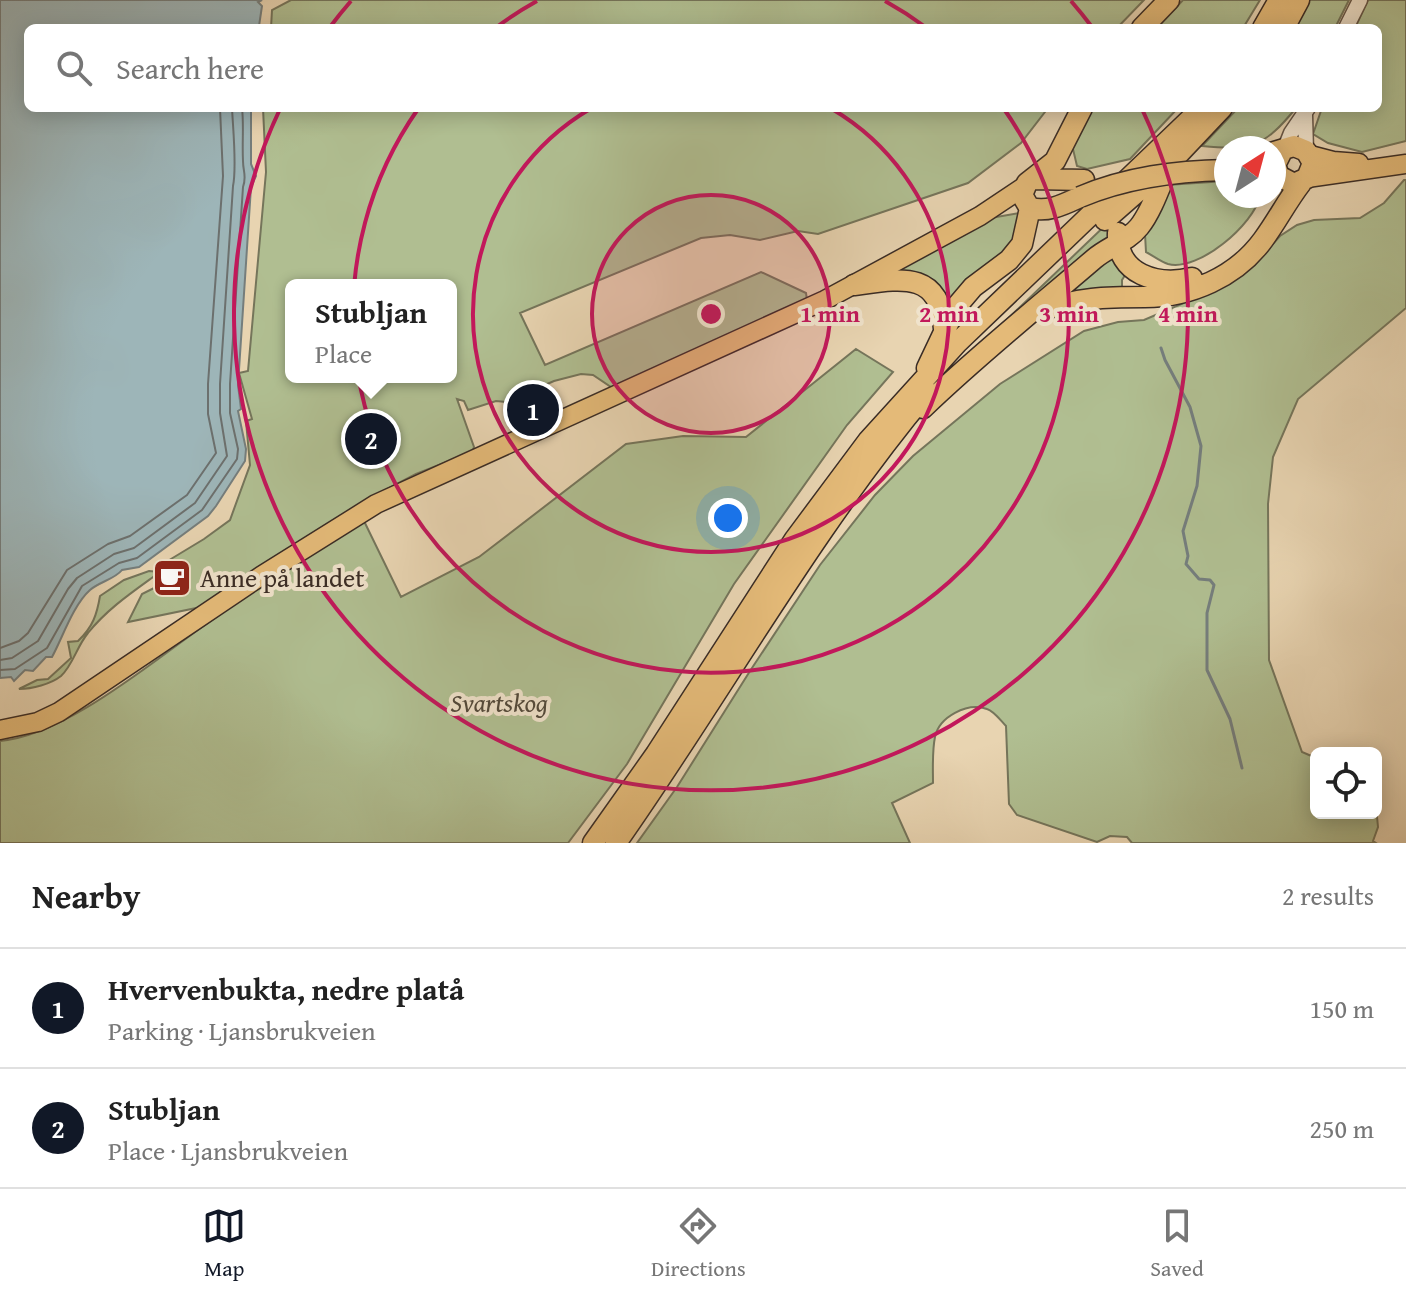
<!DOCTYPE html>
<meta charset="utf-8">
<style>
:root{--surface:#fff;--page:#f2f2f2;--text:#222;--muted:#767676;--line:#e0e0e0;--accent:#111827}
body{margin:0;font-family:"Gentium Book Plus",serif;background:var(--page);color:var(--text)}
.controls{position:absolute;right:24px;bottom:24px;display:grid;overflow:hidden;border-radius:12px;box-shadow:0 4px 20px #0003}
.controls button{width:72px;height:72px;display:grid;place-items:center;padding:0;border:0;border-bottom:2px solid var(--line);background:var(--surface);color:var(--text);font:40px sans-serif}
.compass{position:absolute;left:1214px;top:136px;width:72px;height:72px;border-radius:50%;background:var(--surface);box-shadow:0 4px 20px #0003;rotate:36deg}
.you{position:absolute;left:728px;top:518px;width:28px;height:28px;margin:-20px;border:6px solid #fff;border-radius:50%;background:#1a73e8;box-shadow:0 0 0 12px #1a73e833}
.badge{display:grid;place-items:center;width:52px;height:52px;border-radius:50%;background:var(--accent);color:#fff;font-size:26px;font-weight:700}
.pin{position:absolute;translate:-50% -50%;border:4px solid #fff;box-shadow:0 2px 8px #0006}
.popup{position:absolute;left:285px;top:279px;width:172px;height:104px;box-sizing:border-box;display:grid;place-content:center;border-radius:12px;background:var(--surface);filter:drop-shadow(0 2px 6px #0005);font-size:26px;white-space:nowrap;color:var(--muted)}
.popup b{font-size:30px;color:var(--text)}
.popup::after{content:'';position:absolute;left:50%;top:100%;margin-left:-16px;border:16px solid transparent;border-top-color:var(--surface)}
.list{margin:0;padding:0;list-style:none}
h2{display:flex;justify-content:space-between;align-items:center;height:104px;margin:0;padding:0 32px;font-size:34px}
h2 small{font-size:26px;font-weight:400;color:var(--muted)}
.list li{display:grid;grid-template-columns:52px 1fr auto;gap:24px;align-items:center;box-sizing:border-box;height:120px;padding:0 32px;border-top:2px solid var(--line)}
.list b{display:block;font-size:30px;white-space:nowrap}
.list p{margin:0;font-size:26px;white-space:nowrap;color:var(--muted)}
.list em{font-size:26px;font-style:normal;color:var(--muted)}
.icon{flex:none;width:44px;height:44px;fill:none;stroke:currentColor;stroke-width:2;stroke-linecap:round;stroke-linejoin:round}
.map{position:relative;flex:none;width:1406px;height:843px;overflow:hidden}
.search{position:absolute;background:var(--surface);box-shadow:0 4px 20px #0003;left:24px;right:24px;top:24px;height:88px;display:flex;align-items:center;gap:20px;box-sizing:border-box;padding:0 28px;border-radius:12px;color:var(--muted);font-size:30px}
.sheet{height:344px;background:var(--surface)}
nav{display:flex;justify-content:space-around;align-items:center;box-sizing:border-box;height:112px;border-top:2px solid var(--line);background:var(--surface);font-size:22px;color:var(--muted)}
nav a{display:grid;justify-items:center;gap:4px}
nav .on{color:var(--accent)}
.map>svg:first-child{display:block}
.green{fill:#b0be91;stroke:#75755b;stroke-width:2;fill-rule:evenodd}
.water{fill:#9db5b8;stroke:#757e7d;stroke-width:2}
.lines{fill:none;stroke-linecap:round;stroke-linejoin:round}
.shore{stroke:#6c706e;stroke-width:2}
.stream{stroke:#757e7d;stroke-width:3}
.minor-casing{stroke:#665648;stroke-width:17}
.major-casing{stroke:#3a2c25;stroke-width:21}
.highway-casing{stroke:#3a2c25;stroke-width:23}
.minor{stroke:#f0e3cc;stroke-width:14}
.major{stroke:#e4ba78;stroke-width:18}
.highway{stroke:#e4ba78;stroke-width:20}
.highway-bridge-casing{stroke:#3a2c25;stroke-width:23;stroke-linecap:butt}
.highway-bridge{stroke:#e4ba78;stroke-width:20}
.ring{fill:none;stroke:#c2185b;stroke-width:4}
.labels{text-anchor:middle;stroke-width:8;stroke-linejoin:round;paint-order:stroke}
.poi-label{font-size:26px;fill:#3a2c25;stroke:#f0e3cc;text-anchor:start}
.park-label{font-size:26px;font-style:italic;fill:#52493b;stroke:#f0e3cc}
.centre{fill:#c2185b;stroke:#f0e3cc;stroke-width:4}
.ring-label{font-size:24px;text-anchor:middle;font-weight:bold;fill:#c2185b;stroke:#f0e3cc;stroke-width:8;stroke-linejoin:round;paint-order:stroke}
</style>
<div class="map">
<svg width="1406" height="843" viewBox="0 0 1406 843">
<rect width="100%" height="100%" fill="#e8d4b1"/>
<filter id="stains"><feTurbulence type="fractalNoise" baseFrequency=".0025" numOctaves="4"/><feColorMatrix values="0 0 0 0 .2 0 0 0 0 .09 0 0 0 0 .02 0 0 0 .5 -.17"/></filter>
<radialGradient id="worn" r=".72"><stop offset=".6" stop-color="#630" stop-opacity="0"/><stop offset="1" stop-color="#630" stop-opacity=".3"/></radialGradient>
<path class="green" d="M291 0H1144L1117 28H271L272 10Z
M1183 0H1260L1243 28H1157Z
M1309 0H1349L1335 28H1294Z
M1368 0H1406V141L1362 152 1328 143 1313 134 1322 108H1378V28H1355Z
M263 108H1048L1021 143 968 183 818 234 798 231 760 240 730 235 701 238 520 313 545 365 761 272 806 293 807 300 614 389 593 375 581 374 554 381 506 402 496 401 468 410 464 401 457 399 474 447 472 452 416 474 383 491 201 607 128 622 142 594 164 583 166 562 204 539 230 520 250 465 246 421 252 419 239 373 248 371 266 172ZM291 285H451V377H291Z
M1091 108H1178L1130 159 1087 169 1077 166 1072 145Z
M1238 108H1296C1264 147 1252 151 1202 146Z
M1404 180H1406V308L1298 399 1273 457 1268 504 1269 660 1302 752 1316 758V813H1376V806L1378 827 1373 841 1376 843H1132L1127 837 1110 836 1097 842 1017 815 1009 804 1006 726C1001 721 994 711 987 709 967 702 939 717 935 737 932 751 933 768 933 783L892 803 910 843H637L677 787 750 671 820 565 875 495 913 456 1000 384 1084 331 1118 322 1144 320 1214 290 1263 255 1280 236 1297 225 1314 220 1360 218 1384 203Z
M1226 181V196H1260C1254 224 1199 272 1168 264 1161 262 1152 255 1146 252L1145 234 1167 185Z
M1020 213 1021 233 949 309 889 272 985 219Z
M1115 216 1113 241 994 332Z
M1114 249 1127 272 1122 280V293L1053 299Z
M856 349 893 372 847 425 734 584 627 764 568 843H0V741C61 736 141 671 191 635 247 595 303 554 363 519L401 597 479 557 626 444 683 436 746 437Z
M149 571 160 572C134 591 108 608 88 633 77 646 73 665 61 676 51 684 32 689 19 689L37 680 48 679 71 658 68 642 78 641C93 627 97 614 100 596L124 580Z"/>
<path class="water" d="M0 0H262L258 2 262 6 259 26 263 27 28 28V108H251V164L256 176 251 187 238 385 241 409 238 411 246 449 245 461 216 506 208 516 139 567 122 570C115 579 99 582 90 590 73 605 62 639 52 657H46L33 671 25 670 14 681 11 677 0 678Z"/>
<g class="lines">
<path class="shore" d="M0 648 19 641 28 633 67 570 108 544 130 536 187 495 216 453 208 414V384L223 176 220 108
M0 660 12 658 38 641 68 589 77 578 114 554 134 548 195 503 227 456 220 413V384L233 186C237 167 233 129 232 108
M0 670 15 669 47 648 82 586 119 563 137 558 202 510 237 459 238 449 230 413V384L243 187C247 176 243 172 243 161 242 143 244 125 242 108"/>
<path class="stream" d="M1161 348 1165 360 1190 407 1201 446 1197 486 1183 531 1188 556 1186 564 1199 579 1210 580 1214 585 1207 613V670L1230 719 1242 768"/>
<defs>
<path id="minor" d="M1346 28 1360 0
M1305 115 1306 151
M1285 148 1291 133 1308 108"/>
<path id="major" d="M1310 155 1333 161 1359 163
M1307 178 1406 164
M0 730 38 722 59 712 261 576 376 504 825 300 980 216 1025 186"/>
<path id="highway" d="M1142 28 1169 0
M1263 28 1279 0
M1284 28 1299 0
M1274 152 1294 146 1306 151 1313 163 1307 178 1294 184 1279 176 1275 165 1282 151
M1035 179 1084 180
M1080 197C1065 204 1045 214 1029 207L1022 195 1027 183 1055 161 1082 108
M1105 220 1170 163 1222 108
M1118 233C1116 275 1158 286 1192 278
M854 285C899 279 940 269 944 329
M1041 312C1074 297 1109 297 1145 297 1190 297 1236 277 1263 240 1277 221 1287 201 1301 183
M927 368 956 307 973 287 1009 260 1022 244 1030 208
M923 408C978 355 1037 308 1094 259 1108 247 1128 241 1139 227 1151 212 1159 189 1166 172
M593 843 656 754 795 539 868 441 957 343 1202 108
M616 843C721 694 809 533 927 392"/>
</defs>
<use href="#minor" class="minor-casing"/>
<use href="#major" class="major-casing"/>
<use href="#highway" class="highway-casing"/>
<use href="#minor" class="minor"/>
<use href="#major" class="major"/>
<use href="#highway" class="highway"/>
<defs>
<path id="highway-bridge" d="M1080 197C1127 177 1176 171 1226 170"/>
</defs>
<use href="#highway-bridge" class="highway-bridge-casing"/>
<use href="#highway-bridge" class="highway-bridge"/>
</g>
<circle cx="711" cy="314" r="119" fill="#c2185b" fill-opacity=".12"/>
<g class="ring">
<circle cx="711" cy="314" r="119"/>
<path d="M832 109A238 238 0 1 1 590 109"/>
<path d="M498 26A358 358 0 0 1 537 1M885 1A358 358 0 0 1 924 26M1004 109A358 358 0 1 1 418 109"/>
<path d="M330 27A477 477 0 0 1 351 1M1071 1A477 477 0 0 1 1092 27M1142 109A477 477 0 1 1 280 109"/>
</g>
<defs>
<symbol id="cafe-square" viewBox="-11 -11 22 22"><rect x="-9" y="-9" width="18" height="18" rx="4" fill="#8f2418" stroke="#f0e3cc"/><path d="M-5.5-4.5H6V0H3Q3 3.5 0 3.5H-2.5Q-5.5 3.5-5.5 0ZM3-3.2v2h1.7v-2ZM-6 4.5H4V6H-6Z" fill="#fff"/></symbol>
</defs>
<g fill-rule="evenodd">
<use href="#cafe-square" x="150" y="556" width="44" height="44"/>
</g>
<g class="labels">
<g class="poi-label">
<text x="200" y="587">Anne på landet</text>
</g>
<g class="park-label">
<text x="499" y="712">Svartskog</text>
</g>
</g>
<circle cx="711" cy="314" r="12" class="centre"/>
<g class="ring-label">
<text x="830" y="322">1 min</text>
<text x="949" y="322">2 min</text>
<text x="1069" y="322">3 min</text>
<text x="1188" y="322">4 min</text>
</g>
<rect width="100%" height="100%" filter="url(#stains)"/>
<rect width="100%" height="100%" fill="url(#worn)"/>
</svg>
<div class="controls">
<button><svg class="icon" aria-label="locate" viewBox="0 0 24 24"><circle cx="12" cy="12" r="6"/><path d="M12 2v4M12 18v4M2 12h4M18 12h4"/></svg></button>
</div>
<svg class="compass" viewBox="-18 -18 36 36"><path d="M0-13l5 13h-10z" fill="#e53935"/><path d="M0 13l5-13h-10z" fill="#767676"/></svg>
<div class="you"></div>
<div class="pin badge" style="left:533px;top:410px">1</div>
<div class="pin badge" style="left:371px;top:439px">2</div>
<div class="popup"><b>Stubljan</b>Place</div>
<div class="search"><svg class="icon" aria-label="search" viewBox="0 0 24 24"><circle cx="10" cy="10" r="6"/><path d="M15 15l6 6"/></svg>Search here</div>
</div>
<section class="sheet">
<h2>Nearby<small>2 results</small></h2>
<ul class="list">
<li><span class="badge">1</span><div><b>Hvervenbukta, nedre platå</b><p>Parking · Ljansbrukveien</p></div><em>150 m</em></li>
<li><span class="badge">2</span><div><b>Stubljan</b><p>Place · Ljansbrukveien</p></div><em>250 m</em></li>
</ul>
</section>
<nav>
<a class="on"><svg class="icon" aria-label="map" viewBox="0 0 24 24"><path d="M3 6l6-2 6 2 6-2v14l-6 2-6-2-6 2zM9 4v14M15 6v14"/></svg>Map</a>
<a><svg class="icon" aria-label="directions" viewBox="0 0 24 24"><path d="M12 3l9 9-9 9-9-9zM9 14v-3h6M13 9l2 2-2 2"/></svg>Directions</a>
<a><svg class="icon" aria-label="saved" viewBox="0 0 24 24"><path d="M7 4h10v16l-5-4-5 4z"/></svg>Saved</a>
</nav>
